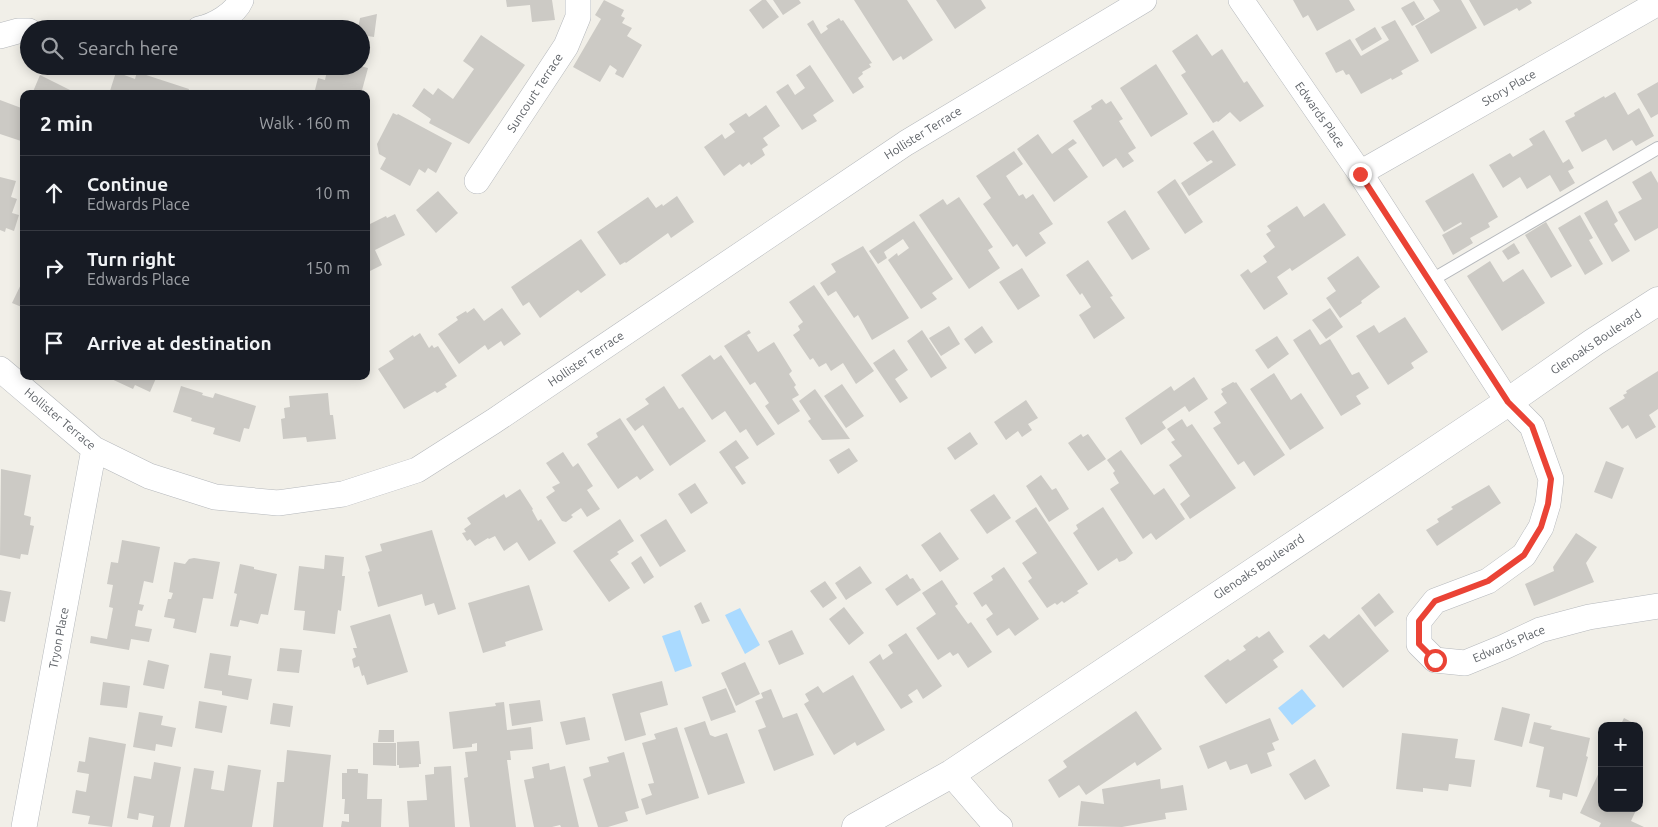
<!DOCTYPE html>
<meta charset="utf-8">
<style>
:root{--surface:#171b24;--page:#242831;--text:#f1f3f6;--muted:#9ea1a6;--line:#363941}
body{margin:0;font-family:Ubuntu,sans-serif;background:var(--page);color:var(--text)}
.controls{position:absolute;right:15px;bottom:15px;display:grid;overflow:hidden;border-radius:10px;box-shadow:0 2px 12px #0003}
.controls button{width:45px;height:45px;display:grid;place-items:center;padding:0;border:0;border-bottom:1px solid var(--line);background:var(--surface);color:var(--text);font:25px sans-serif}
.stop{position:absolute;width:15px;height:15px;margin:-11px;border:4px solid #ea4335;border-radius:50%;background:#fff}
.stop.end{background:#ea4335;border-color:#fff;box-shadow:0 1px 5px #0008}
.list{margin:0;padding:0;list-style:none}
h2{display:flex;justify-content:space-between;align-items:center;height:65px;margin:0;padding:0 20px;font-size:21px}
h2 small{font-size:16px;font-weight:400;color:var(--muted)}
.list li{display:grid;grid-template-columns:32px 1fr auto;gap:15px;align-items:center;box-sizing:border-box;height:75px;padding:0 20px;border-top:1px solid var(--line)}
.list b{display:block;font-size:19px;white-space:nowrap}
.list p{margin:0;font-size:16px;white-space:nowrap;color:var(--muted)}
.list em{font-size:16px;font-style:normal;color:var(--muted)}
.icon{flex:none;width:28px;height:28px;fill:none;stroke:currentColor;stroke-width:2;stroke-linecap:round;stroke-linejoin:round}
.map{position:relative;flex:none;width:1658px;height:827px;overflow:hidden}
.search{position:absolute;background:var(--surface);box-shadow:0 2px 12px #0003;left:20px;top:20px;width:350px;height:55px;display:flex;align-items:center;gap:12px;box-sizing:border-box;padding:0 18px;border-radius:28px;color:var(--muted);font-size:19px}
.panel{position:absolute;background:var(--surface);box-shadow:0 2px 12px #0003;left:20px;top:90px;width:350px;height:290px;border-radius:10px}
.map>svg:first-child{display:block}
.water{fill:#aadaff}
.building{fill:#cccac5}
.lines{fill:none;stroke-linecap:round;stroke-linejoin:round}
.service-casing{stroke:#b5b8bc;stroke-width:14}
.minor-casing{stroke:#b5b8bc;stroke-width:26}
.tertiary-casing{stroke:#b5b8bc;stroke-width:29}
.service{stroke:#fff;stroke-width:12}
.minor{stroke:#fff;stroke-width:25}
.tertiary{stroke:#fff;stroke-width:28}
.route{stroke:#ea4335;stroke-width:6}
.labels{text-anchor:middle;stroke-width:5;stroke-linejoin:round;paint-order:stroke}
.street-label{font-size:12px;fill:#5f6368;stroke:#fff}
</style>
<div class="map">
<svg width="1658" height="827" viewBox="0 0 1658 827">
<rect width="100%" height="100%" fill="#f1efe8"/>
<path class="water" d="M740 608 760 645 745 654 725 615Z
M680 630 692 666 675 672 662 636Z
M1302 689 1316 706 1292 725 1278 708Z"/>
<path class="building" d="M506 0H552L555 20 532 22 530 5 507 7Z
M604 0 624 10 621 16 625 18 622 23 632 28 627 36 642 45 623 78 615 74 617 70 610 65 600 82 573 67 601 19 595 15Z
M762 0H766L779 17 763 29 749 10Z
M773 0H799L801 3 783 15Z
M854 0H907L933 40 903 60 901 56 893 61Z
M936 0H981L986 8 955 29Z
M1293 0H1349L1355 10 1317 31 1308 15 1303 18Z
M1433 0H1461L1477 28 1431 54 1415 26 1440 11Z
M1469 0H1530L1532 3 1519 11 1517 8 1484 26Z
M1414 1 1425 19 1412 26 1401 8Z
M377 14 374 37 361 35V29H358L360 18Z
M839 18 841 21 843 20 872 63 869 64 871 67 862 72 863 74 858 78 864 87 853 94 807 24 813 20 821 34 828 29 826 26Z
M1395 20 1419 61 1401 71 1403 74 1392 80 1391 78 1361 94 1349 74 1346 75 1343 70 1336 73 1325 53 1350 39 1361 56 1389 40 1381 27Z
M1375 27 1382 39 1362 51 1355 39Z
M1197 34 1212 56 1222 49 1244 83 1247 81 1264 106 1240 122 1230 112 1218 122 1217 121 1213 123 1181 75 1186 72 1172 51Z
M481 35 525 65 469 144 429 123 431 119 412 106 424 88 433 95 438 88 453 99 474 69 463 61Z
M1156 64 1188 114 1151 137 1120 88Z
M810 65 834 101 813 115 817 121 802 130 776 92 788 84 795 95 805 88 796 75Z
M328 66H360L368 68 361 94H314L318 78 325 80Z
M116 72 135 79 137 72 189 89 188 94H109Z
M40 75 78 94H32Z
M1658 82V114L1651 118 1637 94Z
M1615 92 1628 115 1639 108 1654 136 1636 146 1632 140 1613 151 1606 139 1582 152 1565 121 1575 116 1574 113 1604 96 1605 98Z
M1102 99 1106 104 1111 101 1123 119 1119 121 1136 148 1128 153 1134 161 1123 168 1116 158 1103 167 1073 121 1092 109 1091 106Z
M0 100 24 109V142L0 134Z
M766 105 780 126 763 138 768 145 762 149 765 155 751 165 749 162 743 167 740 164 724 176 704 147 722 134 725 139 735 132 729 124 746 113 749 117Z
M393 113 397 115 398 114 452 143 436 173 428 168 425 173 419 169 410 186 380 169 386 158 379 154 377 144Z
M1213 130 1236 165 1189 196 1181 183 1213 162 1211 160 1207 162 1193 143Z
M1544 130 1563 163 1569 159 1574 168 1568 171 1575 183 1560 192 1550 175 1527 189 1520 177 1503 188 1489 165 1510 153 1513 157 1533 145 1529 139Z
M1038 134 1052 154 1073 139 1077 143 1068 149 1088 177 1054 202 1017 149Z
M1014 151 1023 164 1006 176 1019 196 1023 194 1026 199 1033 194 1053 224 1039 233 1046 243 1026 257 1017 244 1013 247 983 204 991 198 976 176Z
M1651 171 1658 183V228L1635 241 1618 212 1642 199 1632 182Z
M1473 173 1498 217 1488 223 1490 227 1470 238 1473 243 1453 255 1442 235 1462 224 1461 222 1444 232 1425 201Z
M0 177 16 181 11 197 17 199 12 213 19 215 14 231 6 228 5 232 0 230Z
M1175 179 1203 222 1185 234 1157 192Z
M438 191 458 213 436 233 416 210Z
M677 196 694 222 671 238 668 233 626 263 625 262 620 265 597 232 648 197 656 208 662 204 663 206Z
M959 197 993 247 988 250 1000 268 969 289 919 215 943 199 947 205Z
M1607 200 1618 221 1614 224 1630 251 1612 262 1584 213Z
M1324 203 1346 235 1292 271 1290 268 1277 277 1288 294 1264 310 1240 275 1248 269 1251 273 1267 262 1263 256 1275 247 1266 234 1271 231 1267 226 1297 206 1304 217Z
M1125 210 1150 249 1132 260 1107 222Z
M395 214 405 235 375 250 382 265 366 273V226L386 216 387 218Z
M1580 215 1593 238 1589 240 1603 264 1585 275 1558 228Z
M914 221 953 279 932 293 937 299 921 309 888 260 897 253 898 256 909 248 903 239 884 252 887 258 878 264 869 251Z
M1546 222 1572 266 1551 278 1525 235Z
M581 239 606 275 581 293 578 290 540 318 529 302 523 306 511 287Z
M1514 243 1520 253 1508 260 1502 251Z
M863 246 909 318 872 340 858 315 854 318 836 291 828 296 820 283 836 272 831 264Z
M1358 256 1380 287 1361 301 1362 303 1340 318 1326 298 1336 291 1327 278Z
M1088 260 1113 296 1110 297 1125 318 1094 339 1079 315 1091 307 1082 293 1080 295 1066 275Z
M1490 261 1503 282 1523 269 1545 303 1502 331 1467 276Z
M1022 268 1040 296 1018 310 999 282Z
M24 278V308L12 303Z
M814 285 874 371 856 384 843 363 831 371 826 363 819 367 813 358 810 360 793 335 800 330 798 326 803 322 789 302Z
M474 308 484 321 502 308 521 334 504 346 501 341 488 350 485 345 459 364 438 334 458 320 456 317 466 311 467 313Z
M1330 308 1343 327 1326 339 1312 320Z
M1405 317 1428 352 1411 363 1414 368 1388 385 1356 336 1374 325 1379 333Z
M949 326 960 344 941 356 929 338Z
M982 326 993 342 975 354 964 339Z
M1310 329 1320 345 1330 339 1352 375 1359 372 1369 388 1356 396 1361 404 1341 416 1293 340Z
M749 330 751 333 747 335 758 352 774 342 792 371 789 374 796 385 794 387 799 395 792 399 800 411 778 425 765 406 769 403 755 382 750 385 724 346Z
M922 330 947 368 931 378 907 341Z
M420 333 429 348 432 345 434 348 438 346 457 376 445 384 447 387 437 393 435 391 404 409 378 369 394 359 389 351 413 335 414 337Z
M1277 336 1289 354 1268 369 1255 350Z
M894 349 908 370 895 379 908 398 900 403 873 363Z
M710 355 714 360 721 355 775 434 757 446 746 429 740 433 725 411 712 420 681 375Z
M1658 371V409L1649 415 1656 427 1636 439 1628 425 1622 429 1609 408 1625 398 1623 395 1627 393 1626 391Z
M1274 373 1291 400 1301 393 1324 428 1290 450 1250 389Z
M105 376H157L150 392 135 385 133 389Z
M1194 377 1208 399 1189 412 1185 406 1162 422 1166 428 1141 445 1125 418 1171 386 1174 391Z
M1233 382 1235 383 1236 382 1285 455 1254 476 1244 461 1238 465 1213 428 1221 423 1214 412 1227 403 1221 394 1223 392 1221 389Z
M842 384 864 416 846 428 824 396Z
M181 386 203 393 202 395 213 398 215 393 256 406 249 429 244 428 240 442 213 434 215 428 191 421 192 418 173 412Z
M664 386 679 409 683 407 706 441 670 466 643 425 635 431 626 419 649 404 645 399Z
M815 389 850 439 822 440 808 421 811 419 799 401Z
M328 393 330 415H333L336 439 307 442 306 437 283 439 281 419 285 418 284 408 290 407 289 396Z
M1026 400 1038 418 1028 424 1032 430 1022 437 1018 431 1006 440 994 422Z
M620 418 654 470 640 480 637 476 618 489 587 444 598 437 596 433Z
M1182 419 1187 427 1192 424 1236 488 1190 519 1180 504 1190 496 1169 465 1182 456 1171 442 1175 440 1167 429Z
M970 432 978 444 955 460 947 448Z
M1081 434 1083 437 1088 434 1106 459 1088 471 1068 443Z
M736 440 749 458 735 467 746 483 742 485 719 452Z
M849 448 858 461 838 474 829 460Z
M1121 450 1154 495 1164 488 1185 519 1156 540 1151 533 1143 539 1110 489 1119 483 1113 473 1115 471 1107 460Z
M563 452 573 467 578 463 593 486 587 490 600 509 587 517 581 508 571 515 573 517 566 522 562 521 546 497 555 491 552 487 560 483 546 463Z
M1606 461 1624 468 1612 499 1594 492Z
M1 469 31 475 24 515 31 517 30 525 34 526 28 555 21 554 20 559 0 555Z
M1041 475 1052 490 1056 488 1069 509 1049 522 1026 486Z
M695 483 708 503 691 514 678 494Z
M1489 485 1501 503 1437 546 1426 530 1439 522 1437 519 1453 509 1451 507Z
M520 489 533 509 532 510 538 521 541 519 556 543 529 561 517 542 504 551 495 536 489 539 488 538 475 546 470 539 467 541 462 533 466 532 464 529 471 524 467 518 504 494 506 498Z
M994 494 1011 518 987 534 970 510Z
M1036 507 1088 584 1077 591 1079 593 1064 603 1062 601 1057 605 1055 603 1047 608 1028 581 1032 578 1022 563 1037 553 1015 521Z
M1103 507 1133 553 1125 560 1119 562 1117 558 1098 571 1073 533 1078 529 1076 525Z
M620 519 634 541 617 552 619 554 610 560 630 588 609 602 573 551Z
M666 519 686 551 660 567 640 535Z
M432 530 456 609 438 615 434 603 425 606 422 594 378 607 368 572 370 571 365 556 382 551 380 544Z
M940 532 959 559 940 572 921 545Z
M1576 533 1597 547 1586 563 1594 582 1534 606 1525 584 1554 571 1553 567Z
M122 540 160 547 153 583 144 581 139 604 144 605 142 611 138 610 135 626 152 629 149 642 131 639 129 650 90 643 91 636 107 639 113 608 109 607 113 585 107 584 111 562 118 563Z
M325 555 344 557 342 576H345L341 611 338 610 335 634 303 630 305 611 294 610 299 566 324 569Z
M641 556 654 577 644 584 631 563Z
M194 558 220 562 213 599 203 598 196 633 173 628 175 619 164 617 168 599H171L173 593 169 592 174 562 185 564 189 559Z
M240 564 254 567V569L277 574 268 615 261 614 258 624 240 620 238 627 230 626 237 594 234 593Z
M860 566 872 583 846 600 835 583Z
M1004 567 1039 619 1015 636 1009 628 997 636 986 619 993 614 986 604 982 607 973 593 993 580 991 576Z
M907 574 910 579 913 578 921 590 897 606 885 589Z
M942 580 958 604 955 606 968 624 971 622 992 652 968 668 958 653 953 656 950 652 938 660 916 628 936 614 922 593Z
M825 581 837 598 823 608 810 591Z
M529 585 543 630 505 642 506 646 483 653 468 603Z
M0 590 11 592 5 622 0 621Z
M1379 593 1394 612 1375 627 1361 608Z
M701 602 710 621 702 624 694 606Z
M844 607 864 633 849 645 829 619Z
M390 614 408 672 367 685 364 675 362 676 359 666 354 668 352 659 356 657 353 648H357L350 626Z
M1359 614 1389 651 1343 688 1309 646 1324 634 1329 639Z
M792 630 804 654 779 665 768 641Z
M1269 631 1284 652 1273 660 1278 667 1226 704 1204 676 1228 659 1230 661 1246 650 1243 646 1257 636 1259 638Z
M906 633 942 686 923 699 917 689 908 695 913 702 901 709 869 662 880 654 883 660 893 653 888 645Z
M280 648 302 650 299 673 277 671Z
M210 653 231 656 228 675 252 679 248 700 222 695V691L204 688Z
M148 660 169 665 164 689 143 685Z
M745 662 760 694 736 706 721 673Z
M853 675 885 730 857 746 855 742 834 755 804 704 809 701 805 694 818 686 823 693Z
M662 681 668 705 640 713 646 735 625 741 612 694Z
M103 682 130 686 127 708 100 705Z
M726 688 736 712 711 721 702 697Z
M771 689 783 718 797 713 814 755 774 771 758 730 766 727 755 701 763 698 761 693Z
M540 700 543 721 512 726 509 704Z
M199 701 227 706 222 733 195 728Z
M504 702 507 730 531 727 533 749 510 751 511 760H507L516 827H470L464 778 468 777 465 752 477 751V743L472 744V747L453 749 449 712 496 706 495 703Z
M273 703 293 706 290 727 270 724Z
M1502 707 1530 714 1522 747 1494 740Z
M1136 711 1162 749 1137 766 1135 762 1086 795 1079 785 1059 798 1048 780 1067 767 1063 761Z
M139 712 163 716 161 725 176 728 172 747 156 744 155 751 133 747Z
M585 717 590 740 566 745 560 722Z
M1270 718 1279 740 1272 743 1275 750 1267 753 1272 766 1251 774 1247 764 1230 770 1226 761 1208 769 1199 746Z
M1624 718 1639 726H1620Z
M705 721 710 735 715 737 727 733 745 783 708 795 684 728Z
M1534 722 1552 726 1550 729 1590 738 1586 756 1588 757 1577 797 1563 793 1562 800 1549 797 1550 790 1536 787 1544 747 1529 743Z
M677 727 699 798 646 815 641 799 652 795 648 784 654 783 642 743 656 739 654 734Z
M379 730H394V742H378Z
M1402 733 1458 739 1455 758 1475 760 1471 787 1449 784 1448 791 1423 788V792L1396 789Z
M89 737 126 744 112 827 88 824 90 816 72 813 76 790 86 792 89 774 77 772 79 761 85 762Z
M419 741 421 764H419V767L399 768V765H397V742Z
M373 743H396V766L373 765Z
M287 750 331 755 323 827H273L277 782H284Z
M624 752 639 808 625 812 628 821 608 827H598L583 779 591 776 589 767 609 762 607 757Z
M1315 759 1330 786 1305 800 1289 774Z
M154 762 181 767 170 827H152L154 816 139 813 138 820 127 818 134 776 151 779Z
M549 763 550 770 565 766 579 827H561L560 825 552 827H534L524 780 534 778 532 767Z
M228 765 261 770 252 827H184L194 768 214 771 211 789 224 791Z
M451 766 455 827H409L407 801 427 800 425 775 434 774V767Z
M1602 766V808H1637L1631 821 1644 827H1599L1601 823 1580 813Z
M347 769H358V773L368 774 367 799H382L381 827H341L342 821 349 822V814H344L345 799H342V773H347Z
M1160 779 1161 789 1183 785 1187 810 1165 813 1166 819 1122 827 1078 826 1081 801 1104 804 1102 789Z"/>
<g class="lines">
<defs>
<path id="service" d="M1430 281 1658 148"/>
<path id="minor" d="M1241 0 1360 173 1508 402 1532 426 1551 479 1548 504 1541 527 1524 555 1488 581 1435 601 1419 621V644L1435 660 1465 663 1504 647 1540 630 1589 617 1658 606
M199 29C214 26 235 14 241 0
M0 36 18 31H29
M1360 173 1658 3
M477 181 566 46 578 17V0
M0 369 94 449 149 476 215 497 278 503 343 494 417 470 494 421 906 143 1144 0
M951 774 990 819 1000 827
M24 827 94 449"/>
<path id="tertiary" d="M856 827 951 774 1508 402 1594 342 1658 301"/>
</defs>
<use href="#service" class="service-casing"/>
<use href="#minor" class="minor-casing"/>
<use href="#tertiary" class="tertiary-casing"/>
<use href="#service" class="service"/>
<use href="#minor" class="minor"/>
<use href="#tertiary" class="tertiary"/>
</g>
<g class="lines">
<path class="route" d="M1360 174 1508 402 1532 426 1551 479 1548 504 1541 527 1524 555 1488 581 1435 601 1419 621V644L1435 660"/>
</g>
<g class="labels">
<g class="street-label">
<text transform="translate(1509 88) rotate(-30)" y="4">Story Place</text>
<text transform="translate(535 93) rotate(-57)" y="4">Suncourt Terrace</text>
<text transform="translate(1320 115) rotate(55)" y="4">Edwards Place</text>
<text transform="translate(923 133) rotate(-32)" y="4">Hollister Terrace</text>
<text transform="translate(1596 342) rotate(-34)" y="4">Glenoaks Boulevard</text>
<text transform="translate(586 359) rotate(-34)" y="4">Hollister Terrace</text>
<text transform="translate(60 419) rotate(40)" y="4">Hollister Terrace</text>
<text transform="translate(1259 567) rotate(-34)" y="4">Glenoaks Boulevard</text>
<text transform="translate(59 638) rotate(-79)" y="4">Tryon Place</text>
<text transform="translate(1509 644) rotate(-23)" y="4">Edwards Place</text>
</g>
</g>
</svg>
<div class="controls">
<button>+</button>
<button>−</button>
</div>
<div class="stop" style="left:1435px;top:660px"></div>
<div class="stop end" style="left:1360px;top:174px"></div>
<div class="search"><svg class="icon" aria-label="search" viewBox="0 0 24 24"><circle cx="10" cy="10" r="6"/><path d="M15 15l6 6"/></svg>Search here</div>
<section class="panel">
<h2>2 min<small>Walk · 160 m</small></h2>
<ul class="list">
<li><svg class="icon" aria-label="ahead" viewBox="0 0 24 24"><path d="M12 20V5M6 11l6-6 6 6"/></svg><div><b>Continue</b><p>Edwards Place</p></div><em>10 m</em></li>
<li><svg class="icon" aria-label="right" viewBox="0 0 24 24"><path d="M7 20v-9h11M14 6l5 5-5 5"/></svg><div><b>Turn right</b><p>Edwards Place</p></div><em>150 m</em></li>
<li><svg class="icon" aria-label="arrive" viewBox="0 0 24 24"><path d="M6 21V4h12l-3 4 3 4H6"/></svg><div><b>Arrive at destination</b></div></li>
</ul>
</section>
</div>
